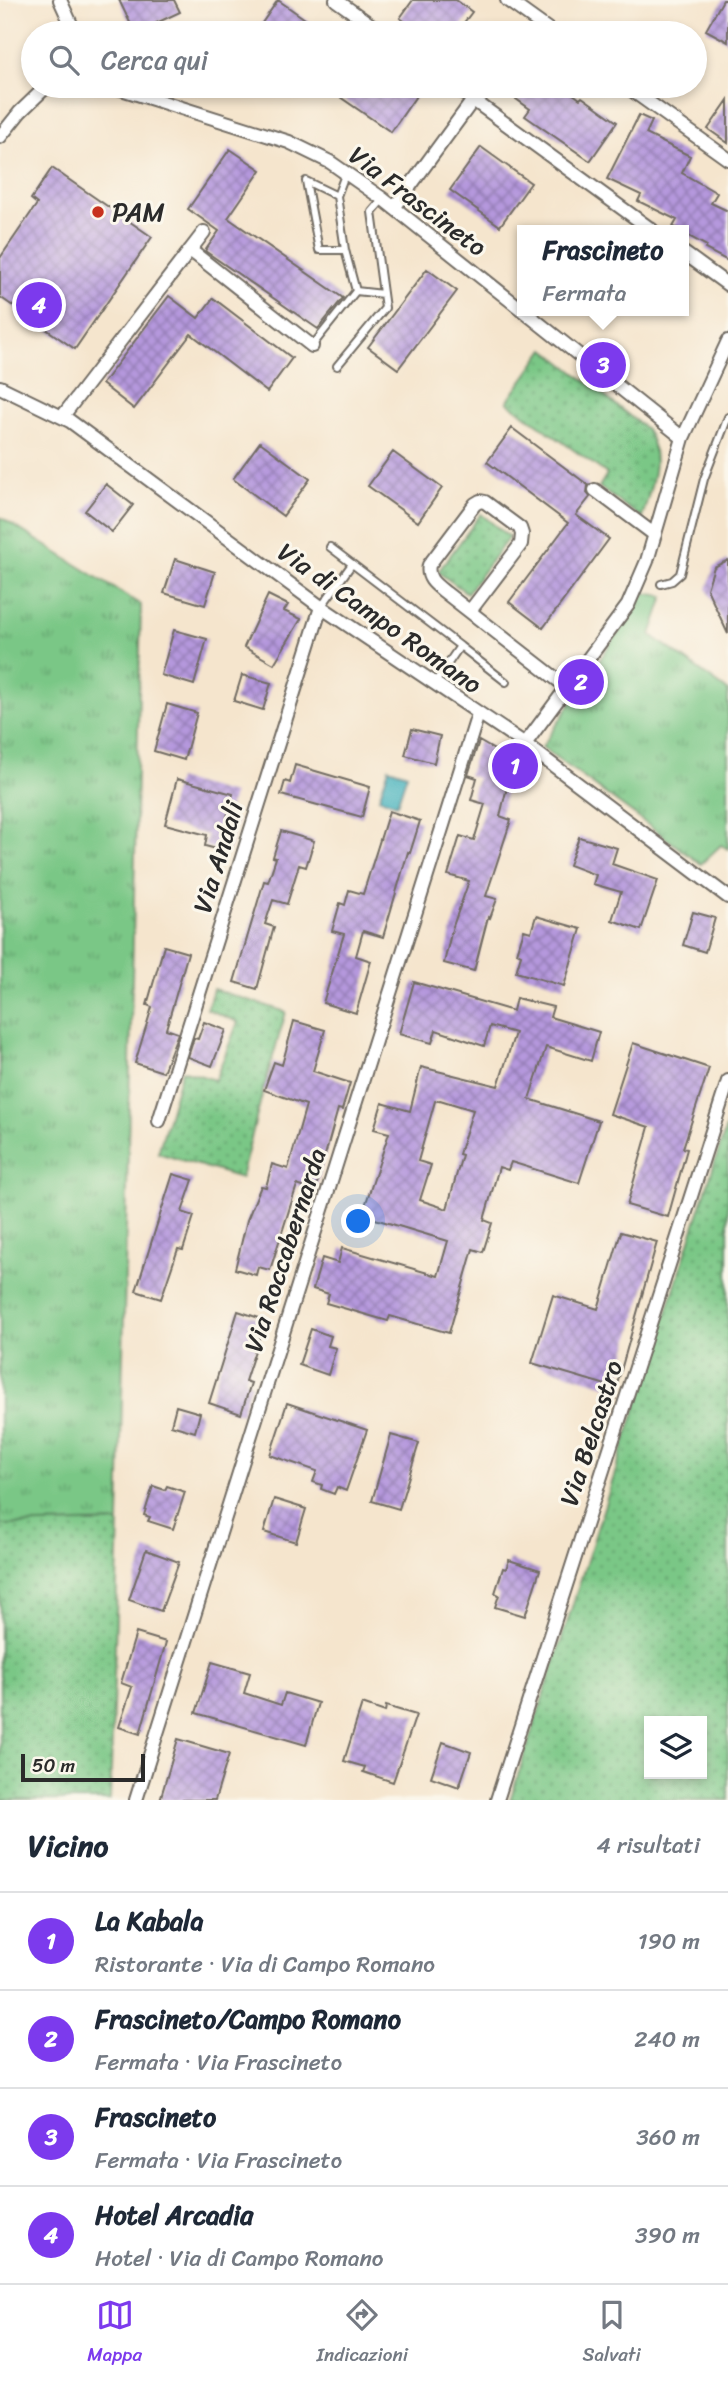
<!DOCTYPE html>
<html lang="it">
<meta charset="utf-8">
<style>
:root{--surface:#fff;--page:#f6f6f7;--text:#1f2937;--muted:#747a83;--line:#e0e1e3;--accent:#7c3aed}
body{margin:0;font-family:Sriracha,sans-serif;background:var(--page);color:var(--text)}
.controls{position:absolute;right:21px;bottom:21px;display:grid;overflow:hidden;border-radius:0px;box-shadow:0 4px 10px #0003}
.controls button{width:63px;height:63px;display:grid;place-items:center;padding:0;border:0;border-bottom:2px solid var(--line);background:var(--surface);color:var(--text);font:35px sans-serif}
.scale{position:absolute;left:21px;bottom:18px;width:124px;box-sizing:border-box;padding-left:7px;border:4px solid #2b2b2b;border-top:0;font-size:19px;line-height:24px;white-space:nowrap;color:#2b2b2b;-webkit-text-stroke:5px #fbf7ec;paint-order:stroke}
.you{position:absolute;left:359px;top:1222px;width:24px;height:24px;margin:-18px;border:5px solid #fff;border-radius:50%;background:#1a73e8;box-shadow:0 0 0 10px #1a73e833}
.badge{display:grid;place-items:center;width:46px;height:46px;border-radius:50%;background:var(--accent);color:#fff;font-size:23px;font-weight:700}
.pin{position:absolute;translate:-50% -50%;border:4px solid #fff;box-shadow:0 2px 7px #0006}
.popup{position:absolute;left:517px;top:225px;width:172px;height:91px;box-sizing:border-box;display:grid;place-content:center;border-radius:0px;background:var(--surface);filter:drop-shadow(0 2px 5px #0005);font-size:23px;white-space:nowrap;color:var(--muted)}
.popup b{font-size:26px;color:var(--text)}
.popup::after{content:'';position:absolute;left:50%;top:100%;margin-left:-14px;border:14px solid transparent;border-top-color:var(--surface)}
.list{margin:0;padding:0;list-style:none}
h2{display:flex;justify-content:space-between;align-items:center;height:91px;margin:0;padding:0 28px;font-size:30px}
h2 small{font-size:23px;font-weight:400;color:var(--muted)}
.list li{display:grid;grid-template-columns:46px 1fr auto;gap:21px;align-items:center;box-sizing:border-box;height:98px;padding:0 28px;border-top:2px solid var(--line)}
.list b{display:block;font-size:26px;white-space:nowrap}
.list p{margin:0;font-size:23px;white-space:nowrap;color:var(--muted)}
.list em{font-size:23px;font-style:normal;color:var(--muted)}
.icon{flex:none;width:38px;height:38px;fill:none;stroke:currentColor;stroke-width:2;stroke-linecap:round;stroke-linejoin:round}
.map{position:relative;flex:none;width:728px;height:1800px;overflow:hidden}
.search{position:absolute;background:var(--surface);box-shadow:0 4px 10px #0003;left:21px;right:21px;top:21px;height:77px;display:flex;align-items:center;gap:18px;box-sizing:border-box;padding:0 24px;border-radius:38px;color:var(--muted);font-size:26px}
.sheet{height:483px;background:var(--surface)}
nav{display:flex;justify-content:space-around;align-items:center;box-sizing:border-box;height:98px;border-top:2px solid var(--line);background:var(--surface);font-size:19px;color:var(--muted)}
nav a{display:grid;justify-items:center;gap:4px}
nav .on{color:var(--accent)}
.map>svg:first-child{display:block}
.grass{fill:url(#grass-dots);stroke:#527958;stroke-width:2;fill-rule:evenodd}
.park{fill:url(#park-tufts);stroke:#527958;stroke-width:2}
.water{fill:#41b0bc;stroke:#366e74;stroke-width:2}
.building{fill:url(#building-cross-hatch);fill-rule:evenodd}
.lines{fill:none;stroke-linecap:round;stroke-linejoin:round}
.service-casing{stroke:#726c64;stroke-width:10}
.minor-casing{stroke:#726c64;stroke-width:16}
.service{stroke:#fff;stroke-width:6}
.minor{stroke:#fff;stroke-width:12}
.poi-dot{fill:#c8321e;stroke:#fbf7ec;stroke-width:2.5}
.labels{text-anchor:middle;stroke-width:6;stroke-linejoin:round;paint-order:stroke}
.street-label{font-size:26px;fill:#2b2b2b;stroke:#fbf7ec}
.poi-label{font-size:26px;fill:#2b2b2b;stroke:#fbf7ec;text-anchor:start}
</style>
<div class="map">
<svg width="728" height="1800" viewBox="0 0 728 1800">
<defs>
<pattern id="grass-dots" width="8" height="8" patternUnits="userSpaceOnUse" patternTransform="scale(1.75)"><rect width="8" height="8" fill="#7ac786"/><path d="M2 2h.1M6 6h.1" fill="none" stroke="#64a26e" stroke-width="1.8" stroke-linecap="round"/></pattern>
<pattern id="park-tufts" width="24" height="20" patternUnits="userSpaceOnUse" patternTransform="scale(1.75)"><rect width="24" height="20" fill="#7ac786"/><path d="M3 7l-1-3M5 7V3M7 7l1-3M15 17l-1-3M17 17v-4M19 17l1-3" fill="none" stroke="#64a26e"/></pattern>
<pattern id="building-cross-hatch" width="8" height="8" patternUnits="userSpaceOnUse" patternTransform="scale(1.75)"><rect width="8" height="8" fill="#b598dd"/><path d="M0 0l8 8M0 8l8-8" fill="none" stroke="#937cb3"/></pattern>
</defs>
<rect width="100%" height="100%" fill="#fbf7ec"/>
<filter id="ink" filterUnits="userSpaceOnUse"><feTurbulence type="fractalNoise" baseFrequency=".0143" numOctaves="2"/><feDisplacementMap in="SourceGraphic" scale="14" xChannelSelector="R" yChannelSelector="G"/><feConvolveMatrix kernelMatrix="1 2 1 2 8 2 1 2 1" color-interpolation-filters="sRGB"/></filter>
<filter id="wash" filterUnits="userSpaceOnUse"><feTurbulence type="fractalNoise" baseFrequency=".00686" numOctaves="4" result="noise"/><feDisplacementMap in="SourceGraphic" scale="28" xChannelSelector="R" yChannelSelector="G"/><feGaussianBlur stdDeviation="1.57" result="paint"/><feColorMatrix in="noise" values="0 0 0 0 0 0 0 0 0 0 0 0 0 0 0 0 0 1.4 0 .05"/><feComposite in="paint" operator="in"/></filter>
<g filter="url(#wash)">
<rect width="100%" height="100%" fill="#f5e5cd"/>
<path class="grass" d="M545 349 646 429C664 458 650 488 642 518L599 487 607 474 507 402Z
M481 514 509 537 467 593 438 572Z
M213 989 286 1012 264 1087 241 1178 158 1153 182 1070 215 1080 238 1022 207 1009Z
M728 1121V1800H510ZM649 1721H702V1774H649Z
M119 1522 110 1800H0V1525Z"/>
<path class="park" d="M0 517 141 605 119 1522 0 1525Z
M644 593 664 596 651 635 728 691V849L721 845 701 864 542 747Z"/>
<path class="water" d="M389 768 407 774 397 804 379 798Z"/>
<g id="blocks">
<path class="building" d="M119 0H174L180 12 135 33Z
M278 0 325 33H255Z
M413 0H456L472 12 456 33H421L400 18Z
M723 0H728V42L706 30Z
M324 86H401L416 96 391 132Z
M498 86H562L580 99 582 97 617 122 590 161 525 116 530 109Z
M728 100V143L708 129Z
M639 115 652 121 646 134 690 156 682 173 717 193 711 203 728 211V261L705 249 707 246 683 233V230L673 227 677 220 638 201 641 195 607 179Z
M481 147 531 183 500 226 450 190Z
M230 149 261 170 228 218 343 298 318 329 205 251 219 231 188 209Z
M52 168 152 237 75 349 0 297V258L37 204 31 199Z
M427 269 457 291 398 369 368 347Z
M169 296 198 318 213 298 292 358 267 392 191 334 134 409 102 384Z
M512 428 588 485 587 493 590 497 576 515 609 539 543 628 509 602 568 523 487 462Z
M260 442 310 479 283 516 233 479Z
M393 452 442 488 418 522 368 486Z
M106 484 133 505 112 532 85 511Z
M175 559 215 572 205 605 164 593Z
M728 560V634L707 589 714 567Z
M268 595 288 605 284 611 301 619 274 664 244 647Z
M174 630 207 639 194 685 161 675Z
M242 675 271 683 263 710 234 701Z
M167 704 197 713 184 760 154 751Z
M412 729 440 736 434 763 405 755Z
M479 741 532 772 529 784 509 779 500 816 511 820 486 896 497 899 490 918 488 917 474 971 444 963 452 929 469 881 448 875 460 836 474 840 485 804 471 800 477 778 468 775Z
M295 765 370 787 362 817 281 795 285 781 290 783Z
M177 779 233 794 227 817 237 820 228 852 205 846 207 835 165 824Z
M389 811 420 821 410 853 408 852 383 937 363 931 356 956 371 961 356 1013 323 1003 344 934 332 931 340 903 345 905 349 890 363 894Z
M281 831 314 841 306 867 299 865 287 904 273 900 265 924 274 927 257 989 234 982 264 881 268 882 276 858 273 857Z
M579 837 617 848 612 864 658 880 641 930 612 920 621 892 593 884 596 875 569 865Z
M693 912 715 918 705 952 683 945Z
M536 916 581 929 564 986 516 972 521 955 517 953 524 930 531 932Z
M164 946 188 953 166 1029 178 1033 163 1072 135 1063 152 1007 147 1005Z
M414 982 513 1011 516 998 553 1007 550 1017 599 1032 591 1061 546 1047 529 1099 599 1121 579 1183 511 1162 508 1170 499 1167 484 1220 492 1223 483 1252 473 1249 449 1333 390 1316 388 1321 326 1303 329 1294 313 1289 322 1258 338 1263 342 1248 438 1276 448 1241 362 1215 389 1133 374 1129 382 1103 410 1111 421 1067 498 1086 515 1033 490 1026 484 1046 436 1030 432 1043 399 1034ZM440 1100 473 1110 459 1154 462 1155 447 1209 420 1200 431 1165 418 1161 435 1101Z
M294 1021 325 1030 313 1071 350 1083 342 1110 338 1109 315 1191 297 1185 270 1270 258 1267 256 1275 235 1269 247 1220 261 1186 266 1187 272 1164 288 1169 306 1105 264 1090 274 1062 282 1065Z
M204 1022 226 1030 212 1066 188 1057 194 1038 198 1039Z
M633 1043 709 1068 683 1148 687 1149 668 1217 627 1205 649 1127 610 1114Z
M173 1174 193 1180 182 1212 194 1216 183 1250 178 1249 161 1299 136 1291Z
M621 1232 657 1242 616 1388 532 1363 553 1295 598 1309Z
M238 1311 265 1320 245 1381 251 1383 241 1414 209 1403Z
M311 1329 331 1336 328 1346 336 1348 328 1375 299 1365Z
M287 1403 367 1430 346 1491 337 1487 334 1494 321 1489 322 1485 313 1482 317 1471 270 1455Z
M176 1406 200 1413 195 1432 171 1425Z
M391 1435 419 1443 399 1509 372 1501Z
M153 1486 165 1490 167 1486 185 1492 173 1529 148 1521 150 1517 144 1515Z
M274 1499 306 1509 296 1542 264 1532Z
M146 1550 179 1562 161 1611 129 1600Z
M509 1560 540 1570 525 1616 495 1607 499 1595 495 1593 503 1568 506 1569Z
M136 1633 166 1642 140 1734 119 1727 132 1687 121 1683Z
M212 1662 250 1673 244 1693 281 1705 285 1693 318 1703 306 1745 196 1713Z
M362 1704 385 1712 386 1706 416 1715 393 1782 363 1772 365 1767 344 1761Z
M178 1739 229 1754 215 1800H160Z
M443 1742 471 1752 459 1787 431 1777Z"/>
</g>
</g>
<g filter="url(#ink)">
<use href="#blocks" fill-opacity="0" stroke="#726c64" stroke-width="2"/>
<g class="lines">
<defs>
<path id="service" d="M337 196 346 172
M356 291 383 294
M312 346 356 291 345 250 337 196 306 181 319 250H345
M337 366 385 308 372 212 383 199
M330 547 460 646 434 684
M661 584 672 581 680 574 704 479 728 417
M321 607 352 564
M460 646 506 682"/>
<path id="minor" d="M60 0 71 24V33
M336 0 382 33
M507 0 553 33
M112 86 289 142 330 162 383 199 683 438 647 561 628 605 525 744
M454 86 652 230
M626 86 728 159
M0 137 20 112 47 86
M394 208 473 100
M190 250 312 346
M684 253 728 285
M0 387 70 421 321 607 525 744 728 897
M62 417 204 232
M683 438 728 341
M595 490 655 535
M470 611 521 544 522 534 520 528 485 502 480 501 475 504 429 565C426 579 436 585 446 593L568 688
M159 1121 321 607
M136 1800 478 714
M497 1800 728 1081"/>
</defs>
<use href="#service" class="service-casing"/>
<use href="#minor" class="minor-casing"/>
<use href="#service" class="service"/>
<use href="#minor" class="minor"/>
</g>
</g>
<circle class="poi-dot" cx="98" cy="212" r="7"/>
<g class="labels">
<g class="street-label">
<text transform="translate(418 201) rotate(37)" y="9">Via Frascineto</text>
<text transform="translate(380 618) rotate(35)" y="9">Via di Campo Romano</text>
<text transform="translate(218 857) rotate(-73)" y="9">Via Andali</text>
<text transform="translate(285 1250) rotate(-72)" y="9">Via Roccabernarda</text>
<text transform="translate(591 1433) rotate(-72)" y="9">Via Belcastro</text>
</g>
<g class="poi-label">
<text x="112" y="221">PAM</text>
</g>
</g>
</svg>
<div class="controls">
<button><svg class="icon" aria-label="layers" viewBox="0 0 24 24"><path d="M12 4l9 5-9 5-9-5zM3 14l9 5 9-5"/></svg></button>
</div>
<div class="scale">50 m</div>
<div class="you"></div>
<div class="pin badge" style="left:515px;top:766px">1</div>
<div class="pin badge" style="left:581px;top:682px">2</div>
<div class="pin badge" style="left:603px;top:365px">3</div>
<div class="popup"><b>Frascineto</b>Fermata</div>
<div class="pin badge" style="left:39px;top:305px">4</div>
<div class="search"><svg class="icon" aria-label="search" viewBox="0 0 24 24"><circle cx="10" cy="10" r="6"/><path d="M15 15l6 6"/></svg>Cerca qui</div>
</div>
<section class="sheet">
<h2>Vicino<small>4 risultati</small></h2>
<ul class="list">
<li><span class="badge">1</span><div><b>La Kabala</b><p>Ristorante · Via di Campo Romano</p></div><em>190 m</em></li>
<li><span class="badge">2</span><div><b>Frascineto/Campo Romano</b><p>Fermata · Via Frascineto</p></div><em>240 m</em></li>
<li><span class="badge">3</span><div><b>Frascineto</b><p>Fermata · Via Frascineto</p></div><em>360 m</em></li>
<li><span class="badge">4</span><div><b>Hotel Arcadia</b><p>Hotel · Via di Campo Romano</p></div><em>390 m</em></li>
</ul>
</section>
<nav>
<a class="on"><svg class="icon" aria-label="map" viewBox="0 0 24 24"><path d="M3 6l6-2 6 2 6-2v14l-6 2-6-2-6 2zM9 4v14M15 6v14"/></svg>Mappa</a>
<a><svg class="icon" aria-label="directions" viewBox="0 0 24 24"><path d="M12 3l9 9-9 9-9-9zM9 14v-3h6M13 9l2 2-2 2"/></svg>Indicazioni</a>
<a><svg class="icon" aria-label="saved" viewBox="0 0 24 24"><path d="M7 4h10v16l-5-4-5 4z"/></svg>Salvati</a>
</nav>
